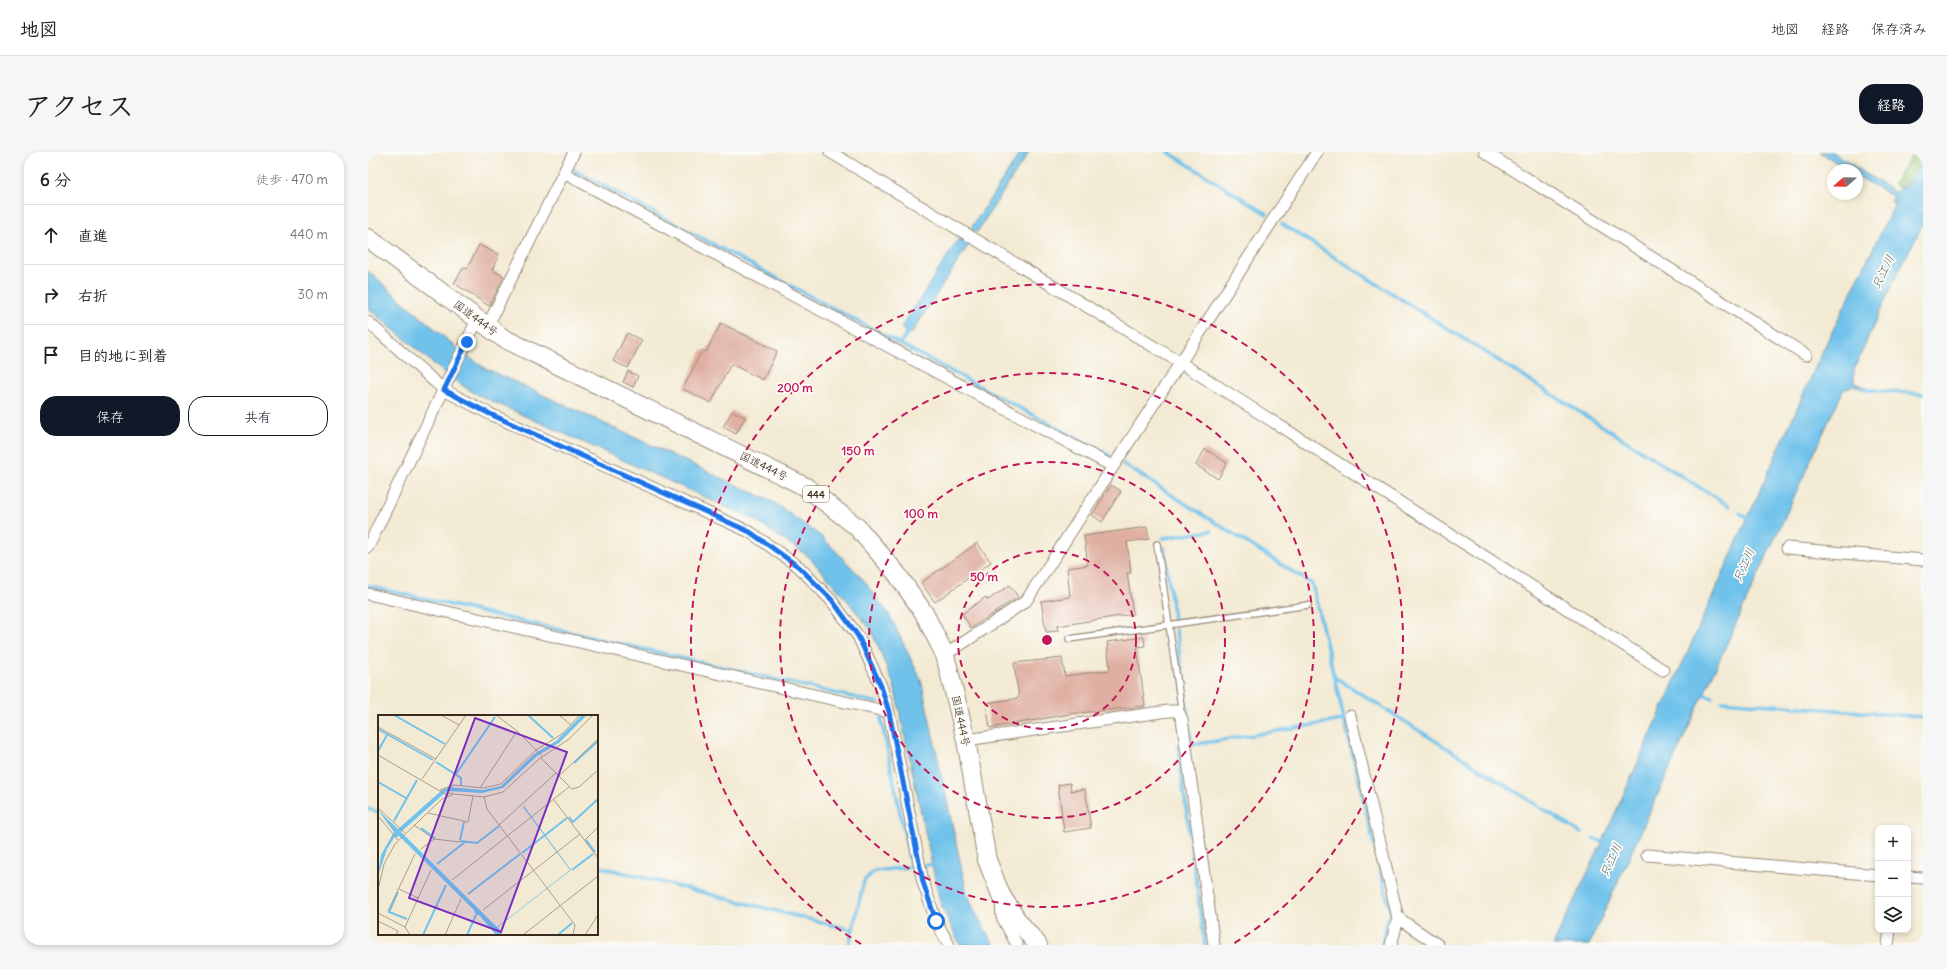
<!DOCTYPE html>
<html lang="ja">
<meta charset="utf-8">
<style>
:root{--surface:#fff;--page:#f6f6f6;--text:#202124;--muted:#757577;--line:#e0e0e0;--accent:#111827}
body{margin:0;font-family:Delius,"Klee One",sans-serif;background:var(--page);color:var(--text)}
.controls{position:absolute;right:12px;bottom:12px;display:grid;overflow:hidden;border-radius:8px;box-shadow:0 2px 6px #0003}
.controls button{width:36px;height:36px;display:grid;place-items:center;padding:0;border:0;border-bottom:1px solid var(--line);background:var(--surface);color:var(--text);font:20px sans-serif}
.compass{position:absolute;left:1459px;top:12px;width:36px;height:36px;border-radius:50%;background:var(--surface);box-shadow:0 2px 6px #0003;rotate:250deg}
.stop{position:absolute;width:12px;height:12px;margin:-9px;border:3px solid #1a73e8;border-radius:50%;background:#fff}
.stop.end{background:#1a73e8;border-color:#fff;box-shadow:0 1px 4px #0008}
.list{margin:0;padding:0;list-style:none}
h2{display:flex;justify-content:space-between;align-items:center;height:52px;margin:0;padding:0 16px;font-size:17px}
h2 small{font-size:13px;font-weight:400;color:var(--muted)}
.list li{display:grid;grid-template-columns:26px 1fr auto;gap:12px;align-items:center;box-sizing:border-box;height:60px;padding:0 16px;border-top:1px solid var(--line)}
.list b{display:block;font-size:15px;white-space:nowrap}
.list em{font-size:13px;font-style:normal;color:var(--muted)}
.actions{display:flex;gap:8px;padding:12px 16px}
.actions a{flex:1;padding:9px 0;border:1px solid var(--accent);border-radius:16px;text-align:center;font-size:14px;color:var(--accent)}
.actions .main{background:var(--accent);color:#fff}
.icon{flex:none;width:22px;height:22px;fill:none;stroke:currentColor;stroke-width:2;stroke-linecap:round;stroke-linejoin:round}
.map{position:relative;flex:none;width:1555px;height:793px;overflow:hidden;border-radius:16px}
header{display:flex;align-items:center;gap:24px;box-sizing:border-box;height:56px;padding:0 20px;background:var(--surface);border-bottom:1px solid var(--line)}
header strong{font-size:19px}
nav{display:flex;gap:22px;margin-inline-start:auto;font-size:14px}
.intro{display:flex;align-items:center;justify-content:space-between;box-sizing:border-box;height:96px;padding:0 24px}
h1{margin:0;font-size:28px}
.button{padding:10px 18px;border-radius:16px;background:var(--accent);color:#fff;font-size:14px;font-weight:700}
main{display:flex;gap:24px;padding:0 24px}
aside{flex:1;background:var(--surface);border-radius:16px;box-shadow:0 2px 6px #0003}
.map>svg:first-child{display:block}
.green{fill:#8dc477;stroke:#64774a}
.water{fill:#6fc2eb;stroke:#557684}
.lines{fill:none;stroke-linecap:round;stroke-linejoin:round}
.stream{stroke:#6fc2eb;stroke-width:3.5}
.building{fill:#dfafa1}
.service-casing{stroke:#978a78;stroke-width:8}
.minor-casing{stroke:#978a78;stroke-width:13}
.trunk-casing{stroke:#978a78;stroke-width:20}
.service{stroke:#fff;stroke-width:5.5}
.minor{stroke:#fff;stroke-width:11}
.trunk{stroke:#fff;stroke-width:18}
.route{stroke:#1a73e8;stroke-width:5}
.ring{fill:none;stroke:#c2185b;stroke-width:2;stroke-dasharray:7 5}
.labels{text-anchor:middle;stroke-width:3.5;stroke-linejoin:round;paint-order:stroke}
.shield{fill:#fdfcf7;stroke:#75695f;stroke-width:1}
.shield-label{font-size:10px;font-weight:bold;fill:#3b2a1e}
.street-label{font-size:11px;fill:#3b2a1e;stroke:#fdfcf7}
.water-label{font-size:12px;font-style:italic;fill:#4d5f66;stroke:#fdfcf7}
.inset-river{fill:none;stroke:#6fc2eb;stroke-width:2}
.inset-road{fill:none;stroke:#a99d8b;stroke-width:1}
.view{fill:#7b2cbf;fill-opacity:0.15;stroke:#7b2cbf;stroke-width:2}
.inset-edge{fill:none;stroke:#3b2a1e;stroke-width:2}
.centre{fill:#c2185b;stroke:#fdfcf7;stroke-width:2}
.ring-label{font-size:12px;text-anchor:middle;font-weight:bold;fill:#c2185b;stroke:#fdfcf7;stroke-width:3.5;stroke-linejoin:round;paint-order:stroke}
</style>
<header>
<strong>地図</strong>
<nav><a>地図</a><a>経路</a><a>保存済み</a></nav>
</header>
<div class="intro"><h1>アクセス</h1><a class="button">経路</a></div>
<main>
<aside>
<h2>6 分<small>徒歩 · 470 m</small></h2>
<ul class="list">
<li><svg class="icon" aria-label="ahead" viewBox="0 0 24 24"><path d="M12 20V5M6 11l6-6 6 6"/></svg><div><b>直進</b></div><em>440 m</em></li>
<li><svg class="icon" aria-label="right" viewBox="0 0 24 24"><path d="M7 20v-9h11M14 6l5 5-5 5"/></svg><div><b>右折</b></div><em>30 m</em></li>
<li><svg class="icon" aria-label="arrive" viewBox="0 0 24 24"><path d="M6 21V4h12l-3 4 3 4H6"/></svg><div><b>目的地に到着</b></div></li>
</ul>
<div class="actions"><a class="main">保存</a><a>共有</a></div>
</aside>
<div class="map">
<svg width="1555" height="793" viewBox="0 0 1555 793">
<rect width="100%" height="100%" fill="#fdfcf7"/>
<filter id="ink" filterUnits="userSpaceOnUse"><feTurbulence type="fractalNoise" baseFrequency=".025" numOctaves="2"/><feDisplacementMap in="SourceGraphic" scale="8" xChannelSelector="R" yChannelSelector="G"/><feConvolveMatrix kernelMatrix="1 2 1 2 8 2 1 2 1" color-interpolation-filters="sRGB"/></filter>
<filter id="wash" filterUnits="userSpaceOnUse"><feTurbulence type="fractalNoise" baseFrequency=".012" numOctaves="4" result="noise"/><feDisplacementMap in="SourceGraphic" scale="16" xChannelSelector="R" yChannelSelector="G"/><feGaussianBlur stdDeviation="0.9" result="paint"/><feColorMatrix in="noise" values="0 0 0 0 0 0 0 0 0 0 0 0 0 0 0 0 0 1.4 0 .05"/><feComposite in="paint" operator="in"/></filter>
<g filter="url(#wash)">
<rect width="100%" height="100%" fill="#f3ead3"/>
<path class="green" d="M1546 0H1555C1555 12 1543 32 1531 36L1525 32Z"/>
<path class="water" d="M653 0H661L609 80 607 79 600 91 601 92 543 182 533 176 591 86 597 89 605 78 603 76Z
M1452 0H1464L1528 41 1531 36 1538 34 1555 8V72L1528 124 1486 217V230L1499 236 1498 239 1485 233 1482 236 1476 237 1462 266 1221 793H1185L1232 695 1456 196 1527 52 1523 50 1526 45 1489 24V18H1480Z
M0 119 91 198 115 215 405 350 454 385 493 425 522 464 553 528 598 737 606 758 626 793H592L572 750 526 533 503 478 473 441 440 404 385 367 106 241 80 224 0 156Z"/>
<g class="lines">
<path class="stream" d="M800 0 899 62
M204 17 742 304
M914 72 1361 354
M532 192 542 176
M1495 236 1501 238 1555 242
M755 312 944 432 1022 759 1014 793
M1372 361 1383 368
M795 386 843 379
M796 396 806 467
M0 434 510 551
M808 478 815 527
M965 524 1213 681
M816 537 824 593 975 568
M1332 541 1344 545
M1354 549 1555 565
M513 566 543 715
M810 595 837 793
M0 657 11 660
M1225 686 1237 691
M229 714 484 778
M481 793 496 729 506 719 568 712"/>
</g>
<g id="blocks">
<path class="building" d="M111 93 131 103 124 118 136 124 121 154 86 131 96 115 99 117Z
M353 171 409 199 395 228 363 212 343 251 315 237 334 198 338 200Z
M259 181 274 188 260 216 245 209Z
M260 219 270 224 265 235 255 230Z
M364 259 377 265 368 282 355 275Z
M837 297 859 311 850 327 828 313Z
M743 333 753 339 734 370 724 363Z
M779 375 781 387 759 390 763 421H759L765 462 689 474 690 479 678 480 673 449 702 445 699 416 720 413 716 384Z
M609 391 623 410 567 450 553 431Z
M642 433 650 445 603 476 594 462 618 445 620 448Z
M776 485 777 494 769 495 777 554 702 562 622 576 618 551 651 546 646 511 694 506 697 524 742 518 739 490Z
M702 631 703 639 717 637 723 676 696 680 690 633Z"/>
</g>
</g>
<g filter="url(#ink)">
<use href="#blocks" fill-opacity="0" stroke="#978a78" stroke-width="1"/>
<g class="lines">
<defs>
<path id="service" d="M789 392 813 554 810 559
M701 487 940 453"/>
<path id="minor" d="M462 0 813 211 1295 518
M1117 0 1438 203
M196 21 744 314
M0 170 76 238 122 262 382 380 431 415 463 448 490 484 513 534 521 560 555 730 568 769 581 793
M119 175 206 0
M0 395 109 168
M1419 396 1555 408
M0 442 521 560
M577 503 658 449 949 0
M982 564 1030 766 1023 793
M598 588 800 559H810L814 567 846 793
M1279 703 1510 723
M1540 725 1555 726
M633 748 634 765 649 793
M1030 766 1070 793
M1520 793 1522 778"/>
<path id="trunk" d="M0 86 135 186 438 335 489 375 529 422 556 461 577 503 598 588 619 708 633 743 649 768 670 793"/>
</defs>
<use href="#service" class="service-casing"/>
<use href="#minor" class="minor-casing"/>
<use href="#trunk" class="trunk-casing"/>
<use href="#service" class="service"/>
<use href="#minor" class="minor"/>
<use href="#trunk" class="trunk"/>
</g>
</g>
<g class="lines" filter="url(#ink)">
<path class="route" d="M99 190 76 238 122 262 382 380 431 415 464 448 490 484 513 534 521 560 555 730 568 769"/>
</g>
<g class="ring">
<circle cx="679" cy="488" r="89"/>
<circle cx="679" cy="488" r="178"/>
<circle cx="679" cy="488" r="267"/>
<path d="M493 792A356 356 0 1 1 865 792"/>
</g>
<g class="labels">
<rect class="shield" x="435" y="334" width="26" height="16" rx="3"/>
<g class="shield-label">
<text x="448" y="346">444</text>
</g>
<g class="street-label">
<text transform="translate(108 166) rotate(36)" y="4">国道444号</text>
<text transform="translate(396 314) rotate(26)" y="4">国道444号</text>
<text transform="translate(593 569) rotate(78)" y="4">国道444号</text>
</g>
<g class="water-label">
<text transform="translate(1515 120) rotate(-64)" y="4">只江川</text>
<text transform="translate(1376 413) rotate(-66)" y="4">只江川</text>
<text transform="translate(1243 708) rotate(-66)" y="4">只江川</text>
</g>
</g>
<g transform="translate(10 563)">
<rect width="220" height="220" fill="#f3ead3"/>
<path d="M204 0H209L181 28 159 41 125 73 104 78 69 76 23 117 119 212 192 155 145 92 146 91 193 155 120 212 124 220H118L101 200H98L96 195 21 121 16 123 9 134 0 161 3 140 16 117 0 95 20 114 64 75 71 72 105 75 123 71 156 39 178 26Z" fill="#6fc2eb"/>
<path class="inset-river" d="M16 0 67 29M150 0 175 23M0 14 55 45M0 36 9 20M58 47 83 63V70M196 48 220 26M78 59 117 2M0 67 28 83M191 102 195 107 220 84M16 106 39 65M43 113 57 123M82 125 86 107M208 125 217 137M82 126 99 128 121 111M144 138 189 103M59 149 87 127M194 155 215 139M20 177 11 197 29 204M90 179 142 139M45 220 68 170M89 220 98 200M180 220 194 208"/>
<path class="inset-road" d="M63 0 81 10M118 0 139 16 165 42M181 0 193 10M0 12 58 44M0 40 67 79 75 78M163 43 194 74 201 72 220 55M181 61 220 24M44 64 88 0M102 73 139 16M62 75 76 70 105 73 123 69 158 35 184 19 202 0M106 82 109 94 197 210 195 220M176 85 220 143M0 93 27 118M50 98 90 107 95 81M0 101 20 125M36 110 56 124 82 127M121 110 178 58M207 125 220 112M43 134 56 124M74 165 191 72M21 174 40 183M0 175 6 149 17 129 64 84 76 79 106 82 125 77 161 44 191 24 215 0M105 195 202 119M10 196 37 139M0 198 27 212 32 220M0 206 20 216 18 220M27 212 53 155M67 220 83 184M145 220 220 161M207 220 220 200"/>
<path class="view" d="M97 3 189 37 123 217 31 183Z"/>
<rect width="220" height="220" class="inset-edge"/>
</g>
<circle cx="679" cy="488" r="6" class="centre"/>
<g class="ring-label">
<text x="427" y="240">200 m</text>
<text x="490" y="303">150 m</text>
<text x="553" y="366">100 m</text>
<text x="616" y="429">50 m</text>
</g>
</svg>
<div class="controls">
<button>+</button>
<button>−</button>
<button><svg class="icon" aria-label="layers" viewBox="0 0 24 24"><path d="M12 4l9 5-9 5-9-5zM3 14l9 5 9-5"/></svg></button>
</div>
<svg class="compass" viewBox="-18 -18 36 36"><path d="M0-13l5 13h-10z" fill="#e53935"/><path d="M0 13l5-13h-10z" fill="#757577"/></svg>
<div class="stop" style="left:568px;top:769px"></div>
<div class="stop end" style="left:99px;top:190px"></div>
</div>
</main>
